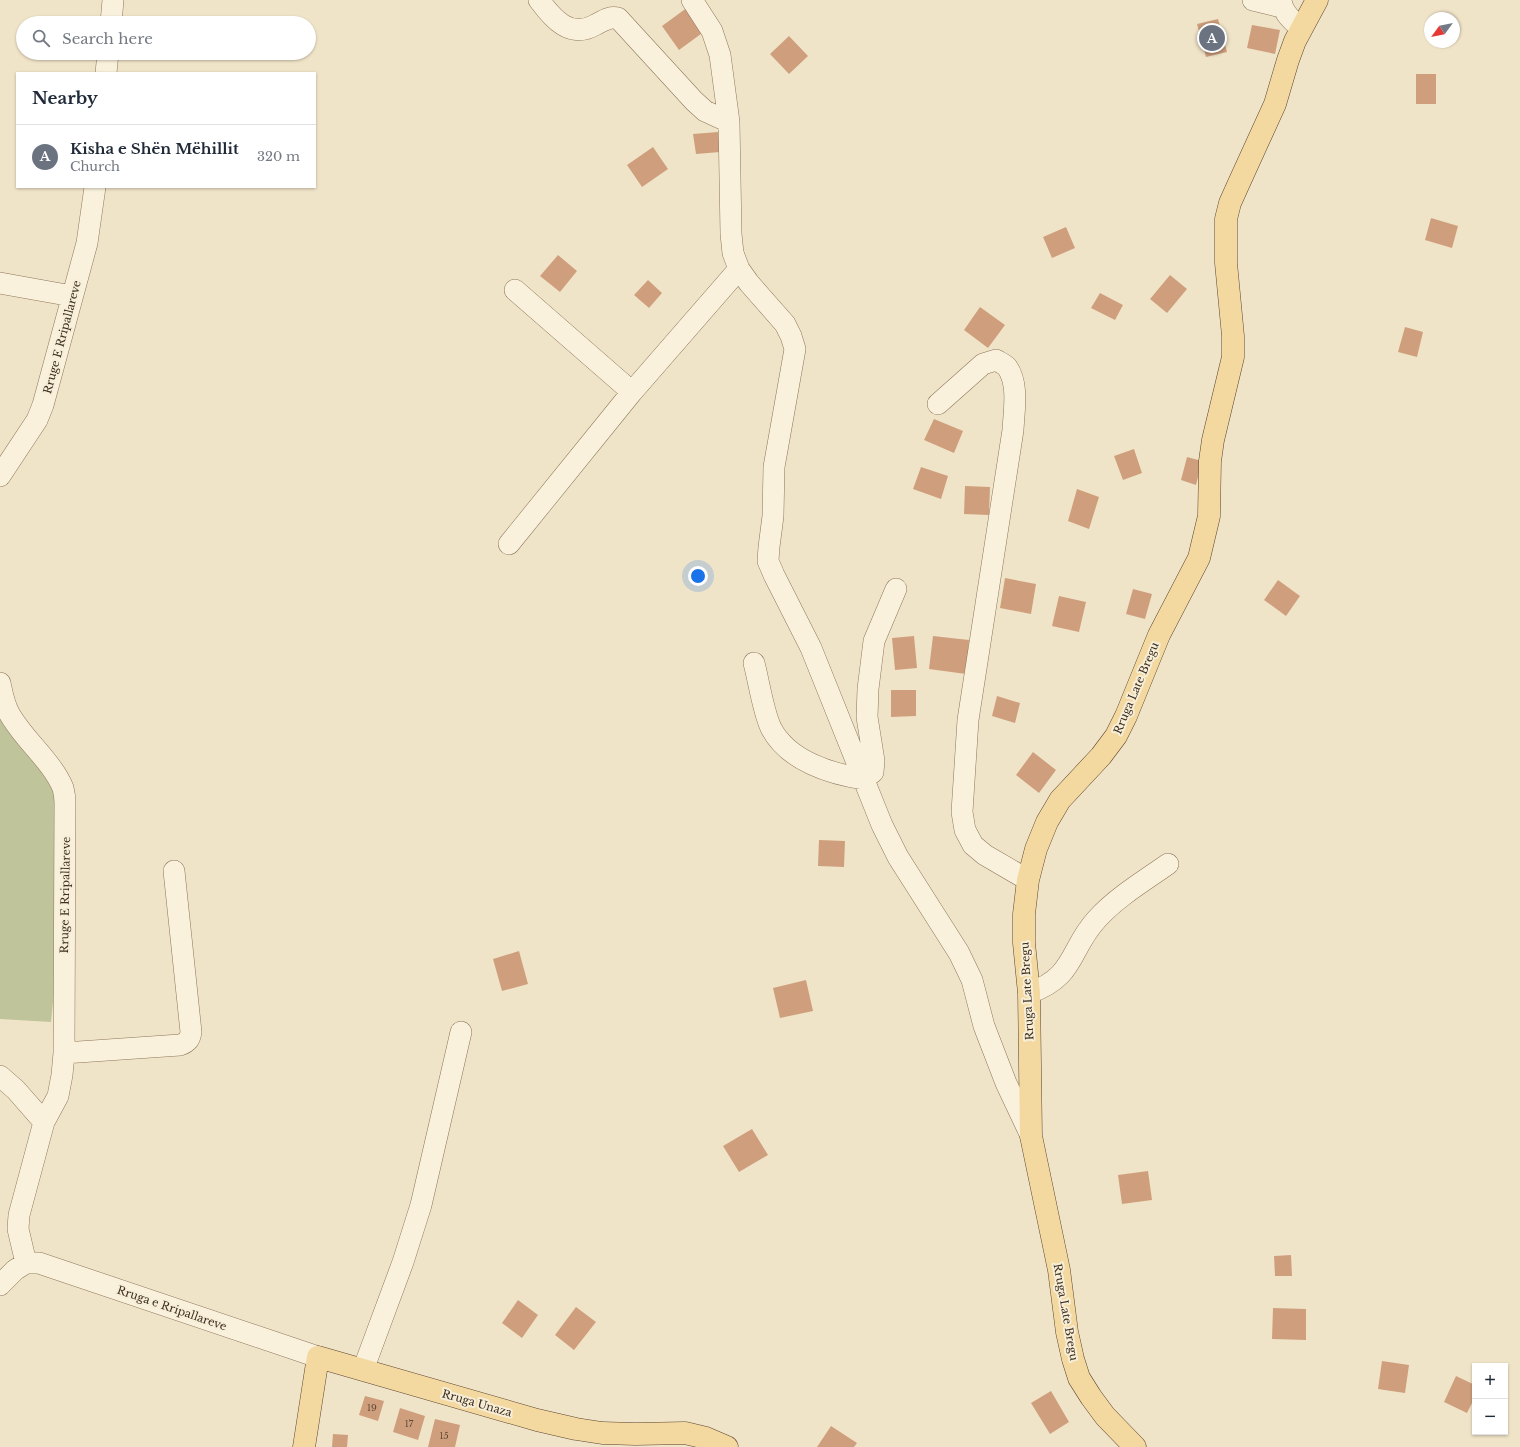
<!DOCTYPE html>
<meta charset="utf-8">
<style>
:root{--surface:#fff;--page:#f6f6f7;--text:#1f2937;--muted:#747a83;--line:#e0e1e3;--accent:#111827}
body{margin:0;font-family:"Libre Baskerville",serif;background:var(--page);color:var(--text)}
.controls{position:absolute;right:12px;bottom:12px;display:grid;overflow:hidden;border-radius:0px;box-shadow:0 1px 3px #0004}
.controls button{width:36px;height:36px;display:grid;place-items:center;padding:0;border:0;border-bottom:1px solid var(--line);background:var(--surface);color:var(--text);font:20px sans-serif}
.compass{position:absolute;left:1424px;top:12px;width:36px;height:36px;border-radius:50%;background:var(--surface);box-shadow:0 1px 3px #0004;rotate:237deg}
.you{position:absolute;left:698px;top:576px;width:14px;height:14px;margin:-10px;border:3px solid #fff;border-radius:50%;background:#1a73e8;box-shadow:0 0 0 6px #1a73e833}
.badge{display:grid;place-items:center;width:26px;height:26px;border-radius:50%;background:var(--accent);color:#fff;font-size:13px;font-weight:700}
.pin{position:absolute;translate:-50% -50%;border:2px solid #fff;box-shadow:0 1px 4px #0006}
.list{margin:0;padding:0;list-style:none}
h2{display:flex;justify-content:space-between;align-items:center;height:52px;margin:0;padding:0 16px;font-size:17px}
h2 small{font-size:13px;font-weight:400;color:var(--muted)}
.list li{display:grid;grid-template-columns:26px 1fr auto;gap:12px;align-items:center;box-sizing:border-box;height:64px;padding:0 16px;border-top:1px solid var(--line)}
.list b{display:block;font-size:15px;white-space:nowrap}
.list p{margin:0;font-size:13px;white-space:nowrap;color:var(--muted)}
.list em{font-size:13px;font-style:normal;color:var(--muted)}
.icon{flex:none;width:22px;height:22px;fill:none;stroke:currentColor;stroke-width:2;stroke-linecap:round;stroke-linejoin:round}
.map{position:relative;flex:none;width:1520px;height:1447px;overflow:hidden}
.search{position:absolute;background:var(--surface);box-shadow:0 1px 3px #0004;left:16px;top:16px;width:300px;height:44px;display:flex;align-items:center;gap:10px;box-sizing:border-box;padding:0 14px;border-radius:22px;color:var(--muted);font-size:15px}
.panel{position:absolute;background:var(--surface);box-shadow:0 1px 3px #0004;left:16px;top:72px;width:300px;height:116px;border-radius:0px}
.map>svg:first-child{display:block}
.cemetery{fill:#bfc49a}
.building{fill:#cf9f7d}
.lines{fill:none;stroke-linecap:round;stroke-linejoin:round}
.minor-casing{stroke:#8d765c;stroke-width:22}
.major-casing{stroke:#5b4430;stroke-width:23}
.minor{stroke:#faf1dc;stroke-width:21}
.major{stroke:#f3d9a0;stroke-width:22}
.labels{text-anchor:middle;stroke-width:4;stroke-linejoin:round;paint-order:stroke}
.number-label{font-size:9px;fill:#624a37}
.street-label{font-size:11px;fill:#3d2e20;stroke:#f7eed8}
</style>
<div class="map">
<svg width="1520" height="1447" viewBox="0 0 1520 1447">
<rect width="100%" height="100%" fill="#f0e4c8"/>
<path class="cemetery" d="M0 713 58 786 55 982 51 1022 0 1019Z"/>
<path class="building" d="M688 7 705 31 679 50 662 26Z
M1218 19 1227 52 1206 57 1197 24Z
M1252 25 1280 30 1275 54 1247 48Z
M789 36 808 56 789 74 770 54Z
M1416 74H1436V104H1416Z
M718 132 720 152 696 154 693 134Z
M653 147 668 169 642 187 627 165Z
M1431 218 1458 226 1452 248 1425 240Z
M1066 227 1075 248 1052 258 1043 237Z
M558 255 577 271 560 292 540 276Z
M1170 275 1187 289 1167 313 1150 299Z
M648 280 662 293 649 308 634 295Z
M1100 293 1123 305 1115 320 1091 308Z
M980 307 1005 325 988 348 964 330Z
M1405 327 1423 332 1417 357 1398 352Z
M934 419 963 431 954 453 924 440Z
M1134 449 1142 473 1123 480 1114 456Z
M1187 457 1202 461 1196 485 1181 480Z
M921 467 948 476 941 499 913 489Z
M965 486 990 487 989 515 964 514Z
M1077 489 1099 497 1089 529 1068 521Z
M1005 578 1036 584 1031 614 1000 608Z
M1278 580 1300 596 1286 616 1264 600Z
M1133 589 1152 594 1145 619 1126 614Z
M1059 596 1086 602 1079 632 1052 626Z
M914 636 917 668 895 670 892 638Z
M933 636 969 640 966 674 929 669Z
M891 690H916V716L891 717Z
M997 696 1020 703 1015 723 992 716Z
M1033 752 1056 770 1039 793 1016 775Z
M819 840 845 841 844 867 818 866Z
M519 951 528 984 502 991 493 959Z
M806 980 813 1011 780 1018 773 988Z
M752 1129 768 1155 739 1172 723 1146Z
M1148 1171 1152 1200 1122 1204 1118 1175Z
M1291 1255 1292 1276H1275L1274 1256Z
M518 1300 538 1315 522 1338 502 1323Z
M576 1307 596 1322 574 1350 555 1335Z
M1273 1308 1306 1309V1340L1272 1339Z
M1382 1361 1409 1365 1405 1393 1378 1389Z
M1456 1376 1475 1385V1397L1467 1413 1444 1402Z
M1051 1391 1069 1422 1050 1434 1031 1403Z
M365 1396 384 1401 378 1421 359 1415Z
M400 1408 425 1416 418 1440 393 1432Z
M435 1419 460 1425 455 1447H428Z
M831 1426 857 1443 854 1447H817Z
M333 1434 348 1435 347 1447H332Z"/>
<g class="lines">
<defs>
<path id="minor" d="M539 0C553 19 570 39 595 25 603 21 609 16 618 18L694 101 705 111 729 122
M692 0 712 31 720 55 729 122 731 234 733 253 739 269 749 283 785 324 791 336 795 349 774 467 773 516 769 547 768 561 774 575 811 648 882 825 898 857 959 953 972 980 984 1026 1006 1083 1031 1136
M1253 0 1281 7
M1281 0C1282 12 1292 20 1301 29
M111 23 113 0
M106 73 108 53
M0 283 72 296
M515 290 632 392
M938 404 983 364 996 360C999 362 1004 364 1007 367 1019 384 1014 410 1013 430L968 720 962 812 965 830 973 845 985 855 1028 880
M0 476 37 420 43 405 87 243 95 187
M509 544 632 392 739 269
M754 663C759 682 763 711 771 728 788 761 831 774 864 779L873 772 874 761 867 717 868 689 874 641 896 589
M0 683C2 693 4 704 9 713 23 739 52 761 63 788 64 792 65 798 65 803L64 1053 62 1075 58 1096 44 1122 19 1215 18 1229 26 1263
M1029 993C1076 977 1069 949 1097 919 1117 897 1144 881 1168 864
M64 1053 180 1045C188 1042 190 1039 191 1032L174 871
M0 1076 16 1090 44 1122
M0 1285 15 1270 26 1263H39L318 1357
M363 1370 403 1262 421 1205 461 1032"/>
<path id="major" d="M304 1447 318 1357 537 1420 576 1429 602 1433 636 1434 685 1433 706 1438 727 1447
M1135 1447 1105 1416 1091 1397 1079 1378 1073 1359 1067 1332 1059 1270 1031 1136 1029 993 1024 943V914L1028 880 1036 849 1047 822 1060 800 1101 756 1116 736 1126 716 1159 635 1199 558 1209 516 1210 461 1213 440 1233 357V336L1226 263V219L1230 203 1239 183 1275 104 1288 60 1295 41 1317 0"/>
</defs>
<use href="#minor" class="minor-casing"/>
<use href="#major" class="major-casing"/>
<use href="#minor" class="minor"/>
<use href="#major" class="major"/>
</g>
<g class="labels">
<g class="number-label">
<text x="372" y="1411">19</text>
<text x="409" y="1427">17</text>
<text x="444" y="1439">15</text>
</g>
<g class="street-label">
<text transform="translate(62 337) rotate(-75)" y="4">Rruge E Rripallareve</text>
<text transform="translate(1136 688) rotate(-67)" y="4">Rruga Late Bregu</text>
<text transform="translate(65 895) rotate(-89)" y="4">Rruge E Rripallareve</text>
<text transform="translate(1027 991) rotate(-93)" y="4">Rruga Late Bregu</text>
<text transform="translate(172 1308) rotate(19)" y="4">Rruga e Rripallareve</text>
<text transform="translate(1066 1312) rotate(80)" y="4">Rruga Late Bregu</text>
<text transform="translate(477 1403) rotate(16)" y="4">Rruga Unaza</text>
</g>
</g>
</svg>
<div class="controls">
<button>+</button>
<button>−</button>
</div>
<svg class="compass" viewBox="-18 -18 36 36"><path d="M0-13l5 13h-10z" fill="#e53935"/><path d="M0 13l5-13h-10z" fill="#747a83"/></svg>
<div class="you"></div>
<div class="pin badge" style="left:1212px;top:38px;background:#6b7280">A</div>
<div class="search"><svg class="icon" aria-label="search" viewBox="0 0 24 24"><circle cx="10" cy="10" r="6"/><path d="M15 15l6 6"/></svg>Search here</div>
<section class="panel">
<h2>Nearby<small></small></h2>
<ul class="list">
<li><span class="badge" style="background:#6b7280">A</span><div><b>Kisha e Shën Mëhillit</b><p>Church</p></div><em>320 m</em></li>
</ul>
</section>
</div>
